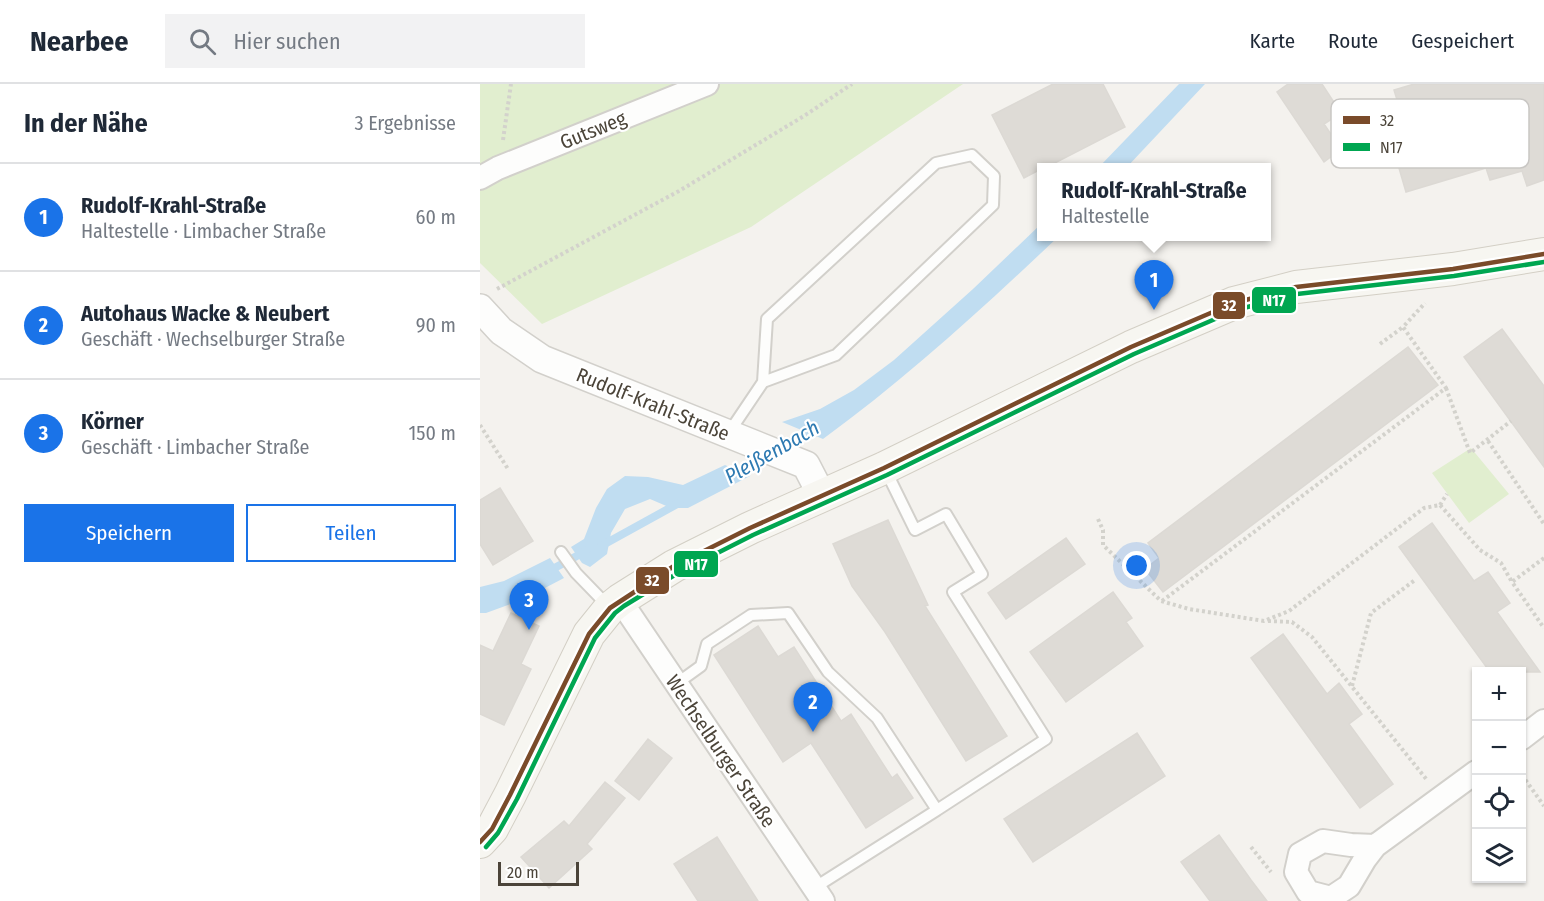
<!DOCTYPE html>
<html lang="de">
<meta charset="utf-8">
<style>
:root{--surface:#fff;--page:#f2f2f3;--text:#1f2937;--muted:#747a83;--line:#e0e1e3;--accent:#1a73e8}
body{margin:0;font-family:"Fira Sans Condensed",sans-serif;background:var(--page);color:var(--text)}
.controls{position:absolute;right:18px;bottom:18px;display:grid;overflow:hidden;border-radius:0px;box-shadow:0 2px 4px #0004}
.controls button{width:54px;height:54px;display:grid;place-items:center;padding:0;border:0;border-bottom:2px solid var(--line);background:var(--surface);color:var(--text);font:30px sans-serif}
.scale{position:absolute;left:18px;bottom:15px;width:81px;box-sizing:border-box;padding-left:6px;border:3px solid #4b4439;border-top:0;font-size:16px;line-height:21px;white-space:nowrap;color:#4b4439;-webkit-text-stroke:4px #fff;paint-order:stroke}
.you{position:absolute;left:657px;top:482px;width:21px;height:21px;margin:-15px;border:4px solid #fff;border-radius:50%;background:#1a73e8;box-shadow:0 0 0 9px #1a73e833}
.badge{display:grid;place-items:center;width:39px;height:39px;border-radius:50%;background:var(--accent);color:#fff;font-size:20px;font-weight:700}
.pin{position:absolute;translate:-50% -50px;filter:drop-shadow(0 2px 3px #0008)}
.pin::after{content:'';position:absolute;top:32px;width:21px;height:18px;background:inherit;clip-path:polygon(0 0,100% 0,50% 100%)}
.popup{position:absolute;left:557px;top:79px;width:234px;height:78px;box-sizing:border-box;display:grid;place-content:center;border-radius:0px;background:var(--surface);filter:drop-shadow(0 2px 4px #0005);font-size:20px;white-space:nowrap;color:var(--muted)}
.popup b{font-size:22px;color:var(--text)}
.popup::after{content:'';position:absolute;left:50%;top:100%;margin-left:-12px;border:12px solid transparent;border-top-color:var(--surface)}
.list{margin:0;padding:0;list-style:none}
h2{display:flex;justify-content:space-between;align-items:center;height:78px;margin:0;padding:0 24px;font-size:26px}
h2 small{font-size:20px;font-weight:400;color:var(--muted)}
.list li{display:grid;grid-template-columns:39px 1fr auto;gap:18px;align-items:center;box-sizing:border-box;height:108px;padding:0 24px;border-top:2px solid var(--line)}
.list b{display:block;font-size:22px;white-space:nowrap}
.list p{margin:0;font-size:20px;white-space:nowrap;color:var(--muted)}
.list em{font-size:20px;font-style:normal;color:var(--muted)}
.actions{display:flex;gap:12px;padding:18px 24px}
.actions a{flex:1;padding:14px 0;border:2px solid var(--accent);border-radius:0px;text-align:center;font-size:21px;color:var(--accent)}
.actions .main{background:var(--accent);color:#fff}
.icon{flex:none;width:33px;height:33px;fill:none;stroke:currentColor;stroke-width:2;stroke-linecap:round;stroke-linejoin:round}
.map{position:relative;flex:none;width:1064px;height:817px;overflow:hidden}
header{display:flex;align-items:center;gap:36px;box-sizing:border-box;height:84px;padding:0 30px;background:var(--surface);border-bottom:2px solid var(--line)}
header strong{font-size:28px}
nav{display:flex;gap:33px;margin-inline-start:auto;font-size:21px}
.search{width:420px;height:54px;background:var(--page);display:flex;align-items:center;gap:15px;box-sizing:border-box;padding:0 21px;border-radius:0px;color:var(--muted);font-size:22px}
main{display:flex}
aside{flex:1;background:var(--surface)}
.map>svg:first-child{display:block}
.green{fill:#e1eecf}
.water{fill:#c0ddf1}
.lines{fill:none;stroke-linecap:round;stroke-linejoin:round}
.stream{stroke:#c0ddf1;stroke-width:8}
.building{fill:#dedbd6;stroke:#dcd9d4;stroke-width:1.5}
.service-casing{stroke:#d2d0cb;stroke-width:14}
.minor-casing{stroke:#d2d0cb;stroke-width:26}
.tertiary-casing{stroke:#d2d0cb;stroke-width:30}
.secondary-casing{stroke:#d3cfc5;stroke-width:34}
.path{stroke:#d3d2cc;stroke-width:4;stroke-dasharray:3 3;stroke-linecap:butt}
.service{stroke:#fdfdfc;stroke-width:10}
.minor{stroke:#fdfdfc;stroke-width:22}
.tertiary{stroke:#fdfdfc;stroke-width:27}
.secondary{stroke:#f7f6f1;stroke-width:32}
.bus-1-casing{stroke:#fff;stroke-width:9}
.bus-2-casing{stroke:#fff;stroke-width:9}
.bus-1{stroke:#7a4b2a;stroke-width:4.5}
.bus-2{stroke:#00a651;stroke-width:4.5}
.labels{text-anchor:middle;stroke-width:4.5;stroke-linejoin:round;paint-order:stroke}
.street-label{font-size:20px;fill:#4b4439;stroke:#fff}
.water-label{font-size:21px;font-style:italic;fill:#2e7ab2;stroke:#fff}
.key{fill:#fff;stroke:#c9c7c4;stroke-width:1.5}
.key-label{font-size:16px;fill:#4b4439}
.line-badge{stroke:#fff;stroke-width:2}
.badge-label{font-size:16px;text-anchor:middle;font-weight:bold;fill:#fff}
</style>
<header>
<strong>Nearbee</strong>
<div class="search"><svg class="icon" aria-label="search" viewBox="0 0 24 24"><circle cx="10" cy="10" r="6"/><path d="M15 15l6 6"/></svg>Hier suchen</div>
<nav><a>Karte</a><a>Route</a><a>Gespeichert</a></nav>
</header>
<main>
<aside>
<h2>In der Nähe<small>3 Ergebnisse</small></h2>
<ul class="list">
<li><span class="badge">1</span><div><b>Rudolf-Krahl-Straße</b><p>Haltestelle · Limbacher Straße</p></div><em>60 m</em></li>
<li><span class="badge">2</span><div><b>Autohaus Wacke &amp; Neubert</b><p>Geschäft · Wechselburger Straße</p></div><em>90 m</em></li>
<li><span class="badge">3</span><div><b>Körner</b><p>Geschäft · Limbacher Straße</p></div><em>150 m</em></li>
</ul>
<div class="actions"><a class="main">Speichern</a><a>Teilen</a></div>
</aside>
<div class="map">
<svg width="1064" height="817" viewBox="0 0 1064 817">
<rect width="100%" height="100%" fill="#f4f2ee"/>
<path class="green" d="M0 0H483L271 143 62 240 0 179Z
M991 364 1029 410 989 439 952 389Z"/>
<path class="water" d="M699 0H725L647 83H619Z
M561 140 562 152 578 153C503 224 427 294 343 355L302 338 340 325 374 306 414 276 493 205Z
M245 381 270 392 208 424H191L170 415 145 425 131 449 127 470 110 483 102 479 91 463 104 455 116 424 127 405 145 392 168 393 203 401Z
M70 474 84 494 42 516 6 529H0V503L24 497Z"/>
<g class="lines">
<path class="stream" d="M298 365 336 343
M251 392 287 371
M121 462 199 419
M67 488 106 467"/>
</g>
<path class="building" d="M573 0H623L645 43 565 84H561V85L544 94 512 31Z
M808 0H842L861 29 844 40 861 65 844 78 797 8Z
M934 0H1064V96L1047 102 1042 87 1010 96 1006 84 926 108 914 67 931 62 914 6Z
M1022 245 1064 302V383L984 273Z
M928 263 958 301 683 508 665 485 679 474 668 459Z
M20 404 53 457 13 481 0 460V416Z
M408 436 448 521 445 522 527 652 486 677 405 548 372 502 353 460Z
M952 439 994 497 1008 488 1030 519 1017 528 1060 588H1010L919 463Z
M586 454 605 480 526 535 508 509Z
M633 508 652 534 646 538 663 562 586 618 550 568Z
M31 529 59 542 41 580 51 585 24 641 0 630V561L13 567Z
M278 542 298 573 314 563 361 637 371 630 412 694 417 690 433 714 386 744 331 659 303 678 234 571Z
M803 550 847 610 859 599 882 630 869 640 913 700 880 724 771 574Z
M657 649 685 692 553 778 524 735Z
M168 655 192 674 159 716 135 697Z
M125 698 145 714 107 760 112 765 69 804 41 773 84 737 89 742Z
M739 751 771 796 787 817H730L701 778Z
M237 753 278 817H218L194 780Z"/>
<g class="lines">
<defs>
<path id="service" d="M248 350 283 298 287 235 456 79 492 71 514 92 513 121 356 271 283 298
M406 387 435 446 466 430 502 490 473 508 566 655 457 726
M81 468 96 489 128 522
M196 600 221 582 227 560 271 531 308 529 348 588 397 634 457 726 334 804"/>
<path id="minor" d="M0 94 18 84 227 0
M140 516 343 817
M1042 654 1064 637
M895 762 871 761 843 757 820 770 816 788 828 808 851 814 869 802 885 775 895 762 996 688"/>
<path id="tertiary" d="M0 224 21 247 62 275 326 381 342 412"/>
<path id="secondary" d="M0 758 12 745 30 711 109 550 130 524 140 516 194 482 270 444 404 384 651 263 754 219 816 203 973 185 1064 170"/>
</defs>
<use href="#service" class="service-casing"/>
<use href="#minor" class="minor-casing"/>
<use href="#tertiary" class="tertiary-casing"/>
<use href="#secondary" class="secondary-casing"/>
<path class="path" d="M23 56 31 0
M17 205 199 107 324 32 372 0
M900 260 923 243
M966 304 990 369 1031 337
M0 341 28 385
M1008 357 1064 440
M960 421 967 410
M618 435 623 446V461L681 517 709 525 784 537 809 527 944 424 960 421 1000 466 1021 479 1032 498
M1064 474 1032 498 1064 544
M682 517 966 304 923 243 945 219
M788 537 812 538 832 553 947 696
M872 602 891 529 935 496
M1042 691 1064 722
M771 763 791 788"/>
<use href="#service" class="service"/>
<use href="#minor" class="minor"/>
<use href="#tertiary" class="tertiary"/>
<use href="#secondary" class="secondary"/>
<defs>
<path id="bus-1" d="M0 758 12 745 30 711 109 550 130 524 194 482 270 444 404 384 651 263 754 219 816 203 973 185 1064 170"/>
<path id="bus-2" d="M6 763 18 749 37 715 115 554 135 529 144 522 198 489 273 451 407 391 654 270 756 226 817 210 974 192 1064 178"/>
</defs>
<use href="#bus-1" class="bus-1-casing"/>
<use href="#bus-2" class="bus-2-casing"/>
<use href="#bus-1" class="bus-1"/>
<use href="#bus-2" class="bus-2"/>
</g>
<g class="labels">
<g class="street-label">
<text transform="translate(113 46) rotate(-22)" y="7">Gutsweg</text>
<text transform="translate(173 320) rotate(22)" y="7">Rudolf-Krahl-Straße</text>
<text transform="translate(241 667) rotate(56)" y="7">Wechselburger Straße</text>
</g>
<g class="water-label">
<text transform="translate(292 368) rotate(-30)" y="7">Pleißenbach</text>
</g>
</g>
<rect x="851" y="15" width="198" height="69" rx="9" class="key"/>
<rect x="863" y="32" width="27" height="8" fill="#7a4b2a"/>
<rect x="863" y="59" width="27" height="8" fill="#00a651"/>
<g class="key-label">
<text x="900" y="42">32</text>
<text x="900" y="69">N17</text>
</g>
<g class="line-badge">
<rect x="771" y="202" width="46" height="28" rx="6" fill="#00a651"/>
<rect x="732" y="207" width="34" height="29" rx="6" fill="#7a4b2a"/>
<rect x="193" y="466" width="46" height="28" rx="6" fill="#00a651"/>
<rect x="155" y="482" width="35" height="29" rx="6" fill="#7a4b2a"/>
</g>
<g class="badge-label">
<text x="794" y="222">N17</text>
<text x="749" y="227">32</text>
<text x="216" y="486">N17</text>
<text x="172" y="502">32</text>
</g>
</svg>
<div class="controls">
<button>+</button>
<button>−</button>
<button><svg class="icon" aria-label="locate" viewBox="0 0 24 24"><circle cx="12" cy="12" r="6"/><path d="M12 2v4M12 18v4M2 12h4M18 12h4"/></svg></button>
<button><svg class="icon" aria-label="layers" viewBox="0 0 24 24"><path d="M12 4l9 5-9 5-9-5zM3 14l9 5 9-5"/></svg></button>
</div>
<div class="scale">20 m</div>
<div class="you"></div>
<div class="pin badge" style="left:674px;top:226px">1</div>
<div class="popup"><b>Rudolf-Krahl-Straße</b>Haltestelle</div>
<div class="pin badge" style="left:333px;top:648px">2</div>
<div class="pin badge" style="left:49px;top:546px">3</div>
</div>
</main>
